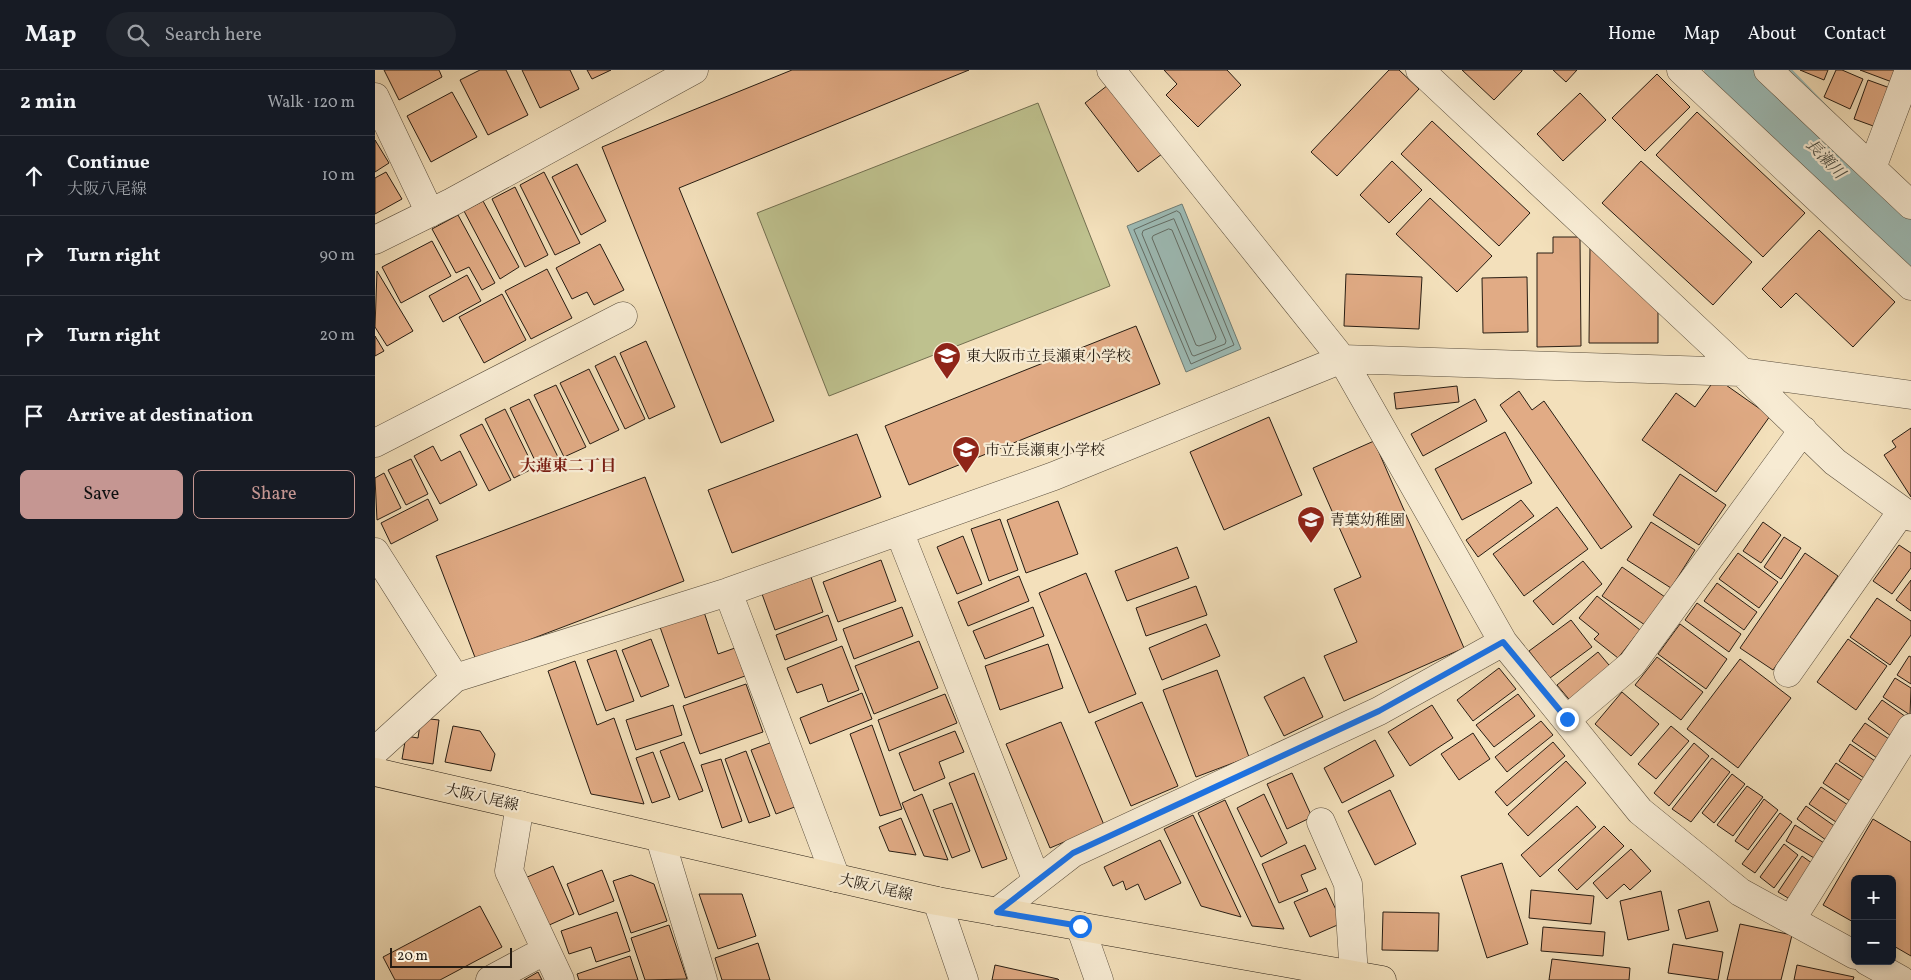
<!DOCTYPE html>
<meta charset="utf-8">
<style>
:root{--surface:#171b24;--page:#20242c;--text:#f1f3f6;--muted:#9ea1a6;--line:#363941;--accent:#c59692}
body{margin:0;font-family:Vollkorn,"Noto Serif JP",serif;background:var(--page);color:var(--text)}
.controls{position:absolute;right:15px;bottom:15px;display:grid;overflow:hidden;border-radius:8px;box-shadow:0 2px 8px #0003}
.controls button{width:45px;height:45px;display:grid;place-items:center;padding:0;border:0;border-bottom:1px solid var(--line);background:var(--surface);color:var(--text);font:25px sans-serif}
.scale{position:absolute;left:15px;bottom:12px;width:122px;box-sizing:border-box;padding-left:5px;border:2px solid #271d13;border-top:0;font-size:14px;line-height:18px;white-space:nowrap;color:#271d13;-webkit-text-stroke:4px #f7ebd3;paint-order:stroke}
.stop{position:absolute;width:15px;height:15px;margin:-11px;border:4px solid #1a73e8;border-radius:50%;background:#fff}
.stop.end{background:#1a73e8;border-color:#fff;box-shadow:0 1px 5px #0008}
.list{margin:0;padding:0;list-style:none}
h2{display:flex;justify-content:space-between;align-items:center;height:65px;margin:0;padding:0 20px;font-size:21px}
h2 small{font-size:16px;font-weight:400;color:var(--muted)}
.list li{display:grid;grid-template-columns:32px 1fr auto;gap:15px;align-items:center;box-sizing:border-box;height:80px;padding:0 20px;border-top:1px solid var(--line)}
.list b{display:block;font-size:19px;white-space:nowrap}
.list p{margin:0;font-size:16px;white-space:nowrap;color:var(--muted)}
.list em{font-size:16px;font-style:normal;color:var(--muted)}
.actions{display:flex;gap:10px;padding:15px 20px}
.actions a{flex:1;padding:11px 0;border:1px solid var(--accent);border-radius:8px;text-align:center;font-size:18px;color:var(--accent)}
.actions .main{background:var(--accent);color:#111}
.icon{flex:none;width:28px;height:28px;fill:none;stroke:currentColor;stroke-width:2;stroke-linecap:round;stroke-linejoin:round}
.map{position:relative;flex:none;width:1536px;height:910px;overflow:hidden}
header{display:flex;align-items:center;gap:30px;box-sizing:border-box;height:70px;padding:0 25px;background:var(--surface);border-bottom:1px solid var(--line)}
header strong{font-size:24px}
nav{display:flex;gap:28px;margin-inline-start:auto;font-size:18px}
.search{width:350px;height:45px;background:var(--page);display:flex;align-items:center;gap:12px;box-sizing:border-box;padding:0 18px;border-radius:28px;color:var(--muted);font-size:19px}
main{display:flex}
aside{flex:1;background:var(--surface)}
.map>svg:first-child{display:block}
.green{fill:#bec18e;stroke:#726f50}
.water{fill:#9dbcb7;stroke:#6e7c75}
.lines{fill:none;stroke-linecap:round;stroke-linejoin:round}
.shore{stroke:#626c65;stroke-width:1}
.river{stroke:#9dbcb7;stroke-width:74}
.building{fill:#e1ab85;stroke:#271d13}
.minor-casing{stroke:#5a4e3d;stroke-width:29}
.major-casing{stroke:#271d13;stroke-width:29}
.minor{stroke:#f7ebd3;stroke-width:28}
.major{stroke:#f3e0bb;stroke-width:28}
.route{stroke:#1a73e8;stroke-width:6}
.labels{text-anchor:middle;stroke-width:4.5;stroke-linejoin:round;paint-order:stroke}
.poi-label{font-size:15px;fill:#271d13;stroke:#f7ebd3;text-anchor:start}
.street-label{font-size:15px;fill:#271d13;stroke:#f7ebd3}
.water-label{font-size:16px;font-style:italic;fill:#4a4d44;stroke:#f7ebd3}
.neighbourhood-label{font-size:16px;font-weight:bold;fill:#7a1f14;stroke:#f7ebd3}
</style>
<header>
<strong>Map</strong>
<div class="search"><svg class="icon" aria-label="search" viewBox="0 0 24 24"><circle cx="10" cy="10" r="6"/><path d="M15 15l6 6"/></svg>Search here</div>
<nav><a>Home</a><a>Map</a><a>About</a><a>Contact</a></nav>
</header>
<main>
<aside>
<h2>2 min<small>Walk · 120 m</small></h2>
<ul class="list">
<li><svg class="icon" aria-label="ahead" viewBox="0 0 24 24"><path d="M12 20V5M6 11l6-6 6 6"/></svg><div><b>Continue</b><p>大阪八尾線</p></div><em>10 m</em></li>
<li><svg class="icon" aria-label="right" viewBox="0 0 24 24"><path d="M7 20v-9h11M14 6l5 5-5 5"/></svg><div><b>Turn right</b></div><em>90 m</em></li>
<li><svg class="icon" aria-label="right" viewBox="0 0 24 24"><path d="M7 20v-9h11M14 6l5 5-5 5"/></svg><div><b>Turn right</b></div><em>20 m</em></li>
<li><svg class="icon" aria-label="arrive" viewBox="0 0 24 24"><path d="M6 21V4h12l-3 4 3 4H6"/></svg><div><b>Arrive at destination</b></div></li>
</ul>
<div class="actions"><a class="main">Save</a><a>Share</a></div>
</aside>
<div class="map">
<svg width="1536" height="910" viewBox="0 0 1536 910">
<rect width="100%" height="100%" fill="#f3e0bb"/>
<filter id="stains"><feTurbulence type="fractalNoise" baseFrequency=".004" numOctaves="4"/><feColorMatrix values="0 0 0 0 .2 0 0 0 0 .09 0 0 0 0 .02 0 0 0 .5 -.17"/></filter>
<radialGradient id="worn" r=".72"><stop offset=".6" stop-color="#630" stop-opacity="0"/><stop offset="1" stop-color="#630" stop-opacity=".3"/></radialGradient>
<path class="green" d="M663 33 735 216 454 326 382 143Z"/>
<path class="water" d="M807 134 866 279 811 302 752 156Z"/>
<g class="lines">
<path class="shore" d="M802 141 805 143 859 275 816 294 759 160Z
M799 149 851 271 850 274 819 286 817 285 767 164 768 161Z
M794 159 797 160 841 267 840 270 824 276 821 275 777 168 778 166Z"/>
<path class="river" d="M1366 0 1536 175"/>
</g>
<path class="building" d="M9 0H64L67 7 24 30Z
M105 0H131L153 45 113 65 85 10Z
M147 0H195L204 19 165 38Z
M212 0H236L217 9Z
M417 0H594L304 118 399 351 346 373 227 77Z
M789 0H852L866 15 823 57 791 25 802 14Z
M1014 0H1024L1044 19 962 106 936 82Z
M1087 0H1147V1L1119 30Z
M1178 0H1202L1191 12Z
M1425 0H1453L1449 10Z
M1461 0H1467L1488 9 1475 39 1449 27Z
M1485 0H1522L1517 12Z
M1282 4 1315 37 1270 81 1237 48Z
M1493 10 1515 18 1501 57 1479 49Z
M733 15 787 84 763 102 710 33Z
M77 22 102 67 56 92 32 46Z
M1205 23 1231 50 1188 91 1162 64Z
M1322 42 1430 143 1388 187 1281 85Z
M1057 51 1155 143 1124 176 1026 84Z
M0 70 14 93 0 102Z
M1017 91 1047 120 1014 153 985 125Z
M1266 91 1377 192 1338 235 1227 133Z
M202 94 231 151 206 165 177 107Z
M11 102 27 129 0 144V108Z
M169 102 205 173 180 185 145 115Z
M140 117 173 185 150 197 117 129Z
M1055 128 1117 186 1082 222 1021 164Z
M108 131 144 197 125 209 89 141Z
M83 145 120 213 107 220 94 197 81 203 57 159Z
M1444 160 1520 232 1478 277 1421 223 1406 238 1387 219Z
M1178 167H1205L1206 276 1162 277V183H1178Z
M57 171 76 206 26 233 7 197Z
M225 174 249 220 219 235 212 222 197 229 181 198Z
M1215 176 1283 240V273H1214Z
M172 199 197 248 156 269 130 221Z
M2 201 38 261 12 276 0 257Z
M971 204 1047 207 1044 259 969 256Z
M92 205 106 231 68 252 54 226Z
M1152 207 1153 262 1108 263 1107 208Z
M127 224 151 270 109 293 84 247Z
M761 256 785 314 534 415 510 356Z
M0 266 9 281 0 286Z
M271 271 300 337 274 349 245 283Z
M240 286 270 349 250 359 220 296Z
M214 299 244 360 215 374 185 313Z
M1341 308 1395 346 1341 422 1267 370 1301 323 1320 337Z
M181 315 211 377 189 387 159 325Z
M1082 316 1084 332 1021 339 1019 323Z
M1144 321 1157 340 1169 331 1257 457 1226 479 1125 335Z
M154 329 183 387 163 397 135 338Z
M1100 329 1112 351 1048 386 1036 364Z
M130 339 159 398 139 408 110 349Z
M894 347 927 425 849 460 815 382Z
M107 354 136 410 114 421 85 365Z
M1536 358V427L1509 385 1521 377 1517 371Z
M1130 362 1157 413 1087 450 1060 399Z
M482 364 506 427 357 483 333 420Z
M999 371 1089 578 969 631 949 586 982 572 959 519 986 507 938 398Z
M58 376 66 391 85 381 102 415 65 434 39 386Z
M36 389 53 424 31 435 13 400Z
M9 403 26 438 2 450 0 408Z
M1305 404 1351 435 1324 475 1278 445Z
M270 407 309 511 101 590 61 486Z
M53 429 63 450 16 474 6 453Z
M1146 430 1159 446 1103 487 1091 470Z
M683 431 703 484 651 503 632 450Z
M1182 437 1213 479 1149 526 1118 484Z
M625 449 643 500 614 511 596 459Z
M1276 452 1320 480 1296 518 1252 490Z
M1388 452 1406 465 1386 493 1368 481Z
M588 466 607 514 582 524 562 477Z
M1409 467 1426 478 1406 509 1389 497Z
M1524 475 1536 483V498L1517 524 1498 511Z
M802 477 814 508 752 531 740 501Z
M1363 483 1403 512 1384 538 1344 509Z
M1430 483 1463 506 1398 600 1365 578Z
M506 490 521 531 463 552 448 512Z
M1208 491 1227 514 1178 555 1158 531Z
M1247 497 1290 527 1270 555 1227 526Z
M711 503 761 624 714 643 664 523Z
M644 506 654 531 593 556 583 532Z
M436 507 448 542 400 560 387 524Z
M1536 510V541L1521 530Z
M1342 513 1382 542 1369 560 1329 531Z
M821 516 832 545 771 566 761 538Z
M1222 526 1265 560 1243 588 1219 569 1224 564 1204 548Z
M1502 528 1536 551V565L1515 595 1475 567Z
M1322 533 1366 564 1354 582 1310 550Z
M527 537 538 566 479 589 468 559Z
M658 537 669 566 610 589 598 561Z
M329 542 343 584 360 578 370 606 310 628 285 557Z
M453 545 462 570 410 590 401 565Z
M1196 550 1217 577 1175 608 1154 581Z
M831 554 845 586 787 610 774 578Z
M1305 554 1352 589 1331 619 1283 584Z
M276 569 294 616 266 627 247 580Z
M1473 569 1512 596 1481 640 1442 612Z
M544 571 563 618 499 644 480 596Z
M673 574 688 618 625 640 610 596Z
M467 576 484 620 453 632 447 614 422 623 412 598Z
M241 580 259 631 231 641 212 590Z
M1223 582 1239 601 1198 634 1182 615Z
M1534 586 1536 587V614L1522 605Z
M1282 587 1328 622 1306 650 1260 615Z
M1365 589 1416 628 1363 698 1312 659Z
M200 591 222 655 239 648 269 734 216 724 173 601Z
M1124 598 1141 619 1098 651 1082 630Z
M842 600 874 687 821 707 788 620Z
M929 607 948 647 909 666 889 627Z
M1520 608 1536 618 1535 645 1508 627Z
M371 614 388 662 325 684 308 636Z
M1247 622 1284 654 1256 686 1220 654Z
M487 623 497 649 435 674 425 648Z
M570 624 582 653 514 681 503 650Z
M1143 624 1160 646 1119 677 1101 655Z
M1507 630 1534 649 1520 669 1493 649Z
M767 632 803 716 756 736 720 652Z
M298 635 307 665 261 680 251 650Z
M1057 635 1078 668 1035 696 1013 662Z
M46 648 64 650 58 694 27 689 31 666 43 668Z
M1166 651 1178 665 1132 702 1120 687Z
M686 652 729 755 675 778 631 674Z
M1490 653 1517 671 1505 690 1477 671Z
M497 655 527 739 505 746 475 664Z
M78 656 105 661 120 684 116 701 70 692Z
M1296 656 1314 671 1281 709 1263 694Z
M580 661 589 682 564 692 570 708 539 721 524 683Z
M1098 663 1115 689 1084 710 1066 684Z
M1000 670 1019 706 967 733 949 698Z
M400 671 425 735 401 744 376 680Z
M309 672 328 721 304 730 285 681Z
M1178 672 1190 686 1132 736 1120 722Z
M1319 673 1334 686 1294 736 1279 723Z
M1475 674 1503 693 1492 710 1464 691Z
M371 681 395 746 374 753 350 689Z
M278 682 295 727 277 733 261 688Z
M1337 688 1355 702 1316 752 1297 739Z
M346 689 367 751 347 758 326 695Z
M1191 691 1211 713 1153 766 1133 744Z
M1461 693 1491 713 1478 733 1448 713Z
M599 703 632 789 607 798 574 713Z
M917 703 937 747 912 759 892 714Z
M1357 704 1370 714 1339 753 1327 743Z
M1372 716 1388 727 1358 766 1342 755Z
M1446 717 1476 737 1464 754 1434 734Z
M1015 720 1041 774 1000 795 973 741Z
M547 724 573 790 549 786 527 733Z
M889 724 912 773 886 787 862 738Z
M1389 729 1403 740 1373 780 1360 771Z
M850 730 909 859 877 856 823 743Z
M577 733 595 781 577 788 558 740Z
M1202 736 1221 757 1165 807 1146 785Z
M1431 736 1465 760 1455 773 1422 749Z
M1405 743 1417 752 1380 803 1367 794Z
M818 745 866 847 826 836 789 759Z
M526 748 541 785 514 781 504 757Z
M1498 749 1536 772V886L1517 875V809H1480V853L1448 835Z
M1420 755 1454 776 1444 791 1411 771Z
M1229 756 1249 776 1202 820 1183 800Z
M785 770 806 813 770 830 763 814 751 820 748 811 738 816 729 797Z
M1409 774 1423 785 1399 818 1385 807Z
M930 775 941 799 926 805 933 821 904 833 887 794Z
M1256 779 1276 801 1255 820 1249 814 1232 829 1218 813Z
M1427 786 1441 796 1418 831 1403 822Z
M1127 793 1153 874 1112 888 1086 806Z
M178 796 199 844 172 856 150 808Z
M227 800 239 831 204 845 192 814Z
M256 805 279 814 292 851 256 863 238 811Z
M951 818 967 853 935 867 919 832Z
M1156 820 1219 826 1216 854 1154 848Z
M1286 821 1294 860 1253 870 1245 831Z
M324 824H367L381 866 343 879Z
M1334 831 1343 861 1311 869 1303 840Z
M105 836 127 877 65 910H20L8 887Z
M242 842 255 881 221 892 216 877 194 884 186 861Z
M1008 842 1064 843 1063 881 1007 880Z
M1365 854 1417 865 1406 910H1352Z
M294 855 312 909 270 910 256 868Z
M1168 857 1230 862 1228 886 1166 881Z
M383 873 395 910H347L340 888Z
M1298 874 1348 882 1343 910 1293 903Z
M255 886 263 910H204L202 904Z
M1177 889 1255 898 1254 910H1174Z
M620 895 683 909 684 910H617Z
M1422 895 1479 907 1478 910H1419Z
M163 902 167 910H149Z"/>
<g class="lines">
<defs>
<path id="minor" d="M736 0 967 289 1128 572 1265 741 1365 822 1480 885
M1045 0 1367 302 1460 392 1536 447
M1306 0 1536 216
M1393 0 1536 135
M0 27 55 143
M1497 98 1534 0
M0 170 77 132 319 0
M0 373 248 246
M524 461 662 811
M0 482 80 608
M353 522 461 808
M1413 603 1527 441
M1192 649 1257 594 1428 360
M0 681 80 608 353 522 679 406 967 289 1367 302 1536 325
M145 735 134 801 185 910
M946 752 973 814 979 905
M285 768 328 910
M562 831 589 910
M622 842 698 783 1004 641 1128 572
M1416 850 1536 658
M705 856 724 910
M1492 891 1526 910
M115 910 171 880"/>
<path id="major" d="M0 702 562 831 1007 910"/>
</defs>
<use href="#minor" class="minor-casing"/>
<use href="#major" class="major-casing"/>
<use href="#minor" class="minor"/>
<use href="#major" class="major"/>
</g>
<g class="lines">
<path class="route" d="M705 856 622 842 698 783 1004 641 1128 572 1192 649"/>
</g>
<defs>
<symbol id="school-pin" viewBox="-11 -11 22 30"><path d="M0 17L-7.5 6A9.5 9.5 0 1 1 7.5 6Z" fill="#8f2418" stroke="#f7ebd3"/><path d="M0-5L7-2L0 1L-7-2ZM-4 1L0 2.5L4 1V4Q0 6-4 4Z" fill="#fff"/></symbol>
</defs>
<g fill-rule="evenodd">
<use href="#school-pin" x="556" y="270" width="32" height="43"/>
<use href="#school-pin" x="575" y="364" width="32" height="43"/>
<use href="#school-pin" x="920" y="434" width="32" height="43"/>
</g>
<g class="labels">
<g class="poi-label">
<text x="591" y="291">東大阪市立長瀬東小学校</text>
<text x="610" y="385">市立長瀬東小学校</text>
<text x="955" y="455">青葉幼稚園</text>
</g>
<g class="street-label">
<text transform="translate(107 727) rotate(13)" y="5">大阪八尾線</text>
<text transform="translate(501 817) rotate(13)" y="5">大阪八尾線</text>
</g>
<g class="water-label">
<text transform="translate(1451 88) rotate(46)" y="6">長瀬川</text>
</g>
<g class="neighbourhood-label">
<text x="193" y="401">大蓮東二丁目</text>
</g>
</g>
<rect width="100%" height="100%" filter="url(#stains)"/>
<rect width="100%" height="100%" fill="url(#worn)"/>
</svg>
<div class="controls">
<button>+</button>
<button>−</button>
</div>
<div class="scale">20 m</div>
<div class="stop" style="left:705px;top:856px"></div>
<div class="stop end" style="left:1192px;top:649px"></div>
</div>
</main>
